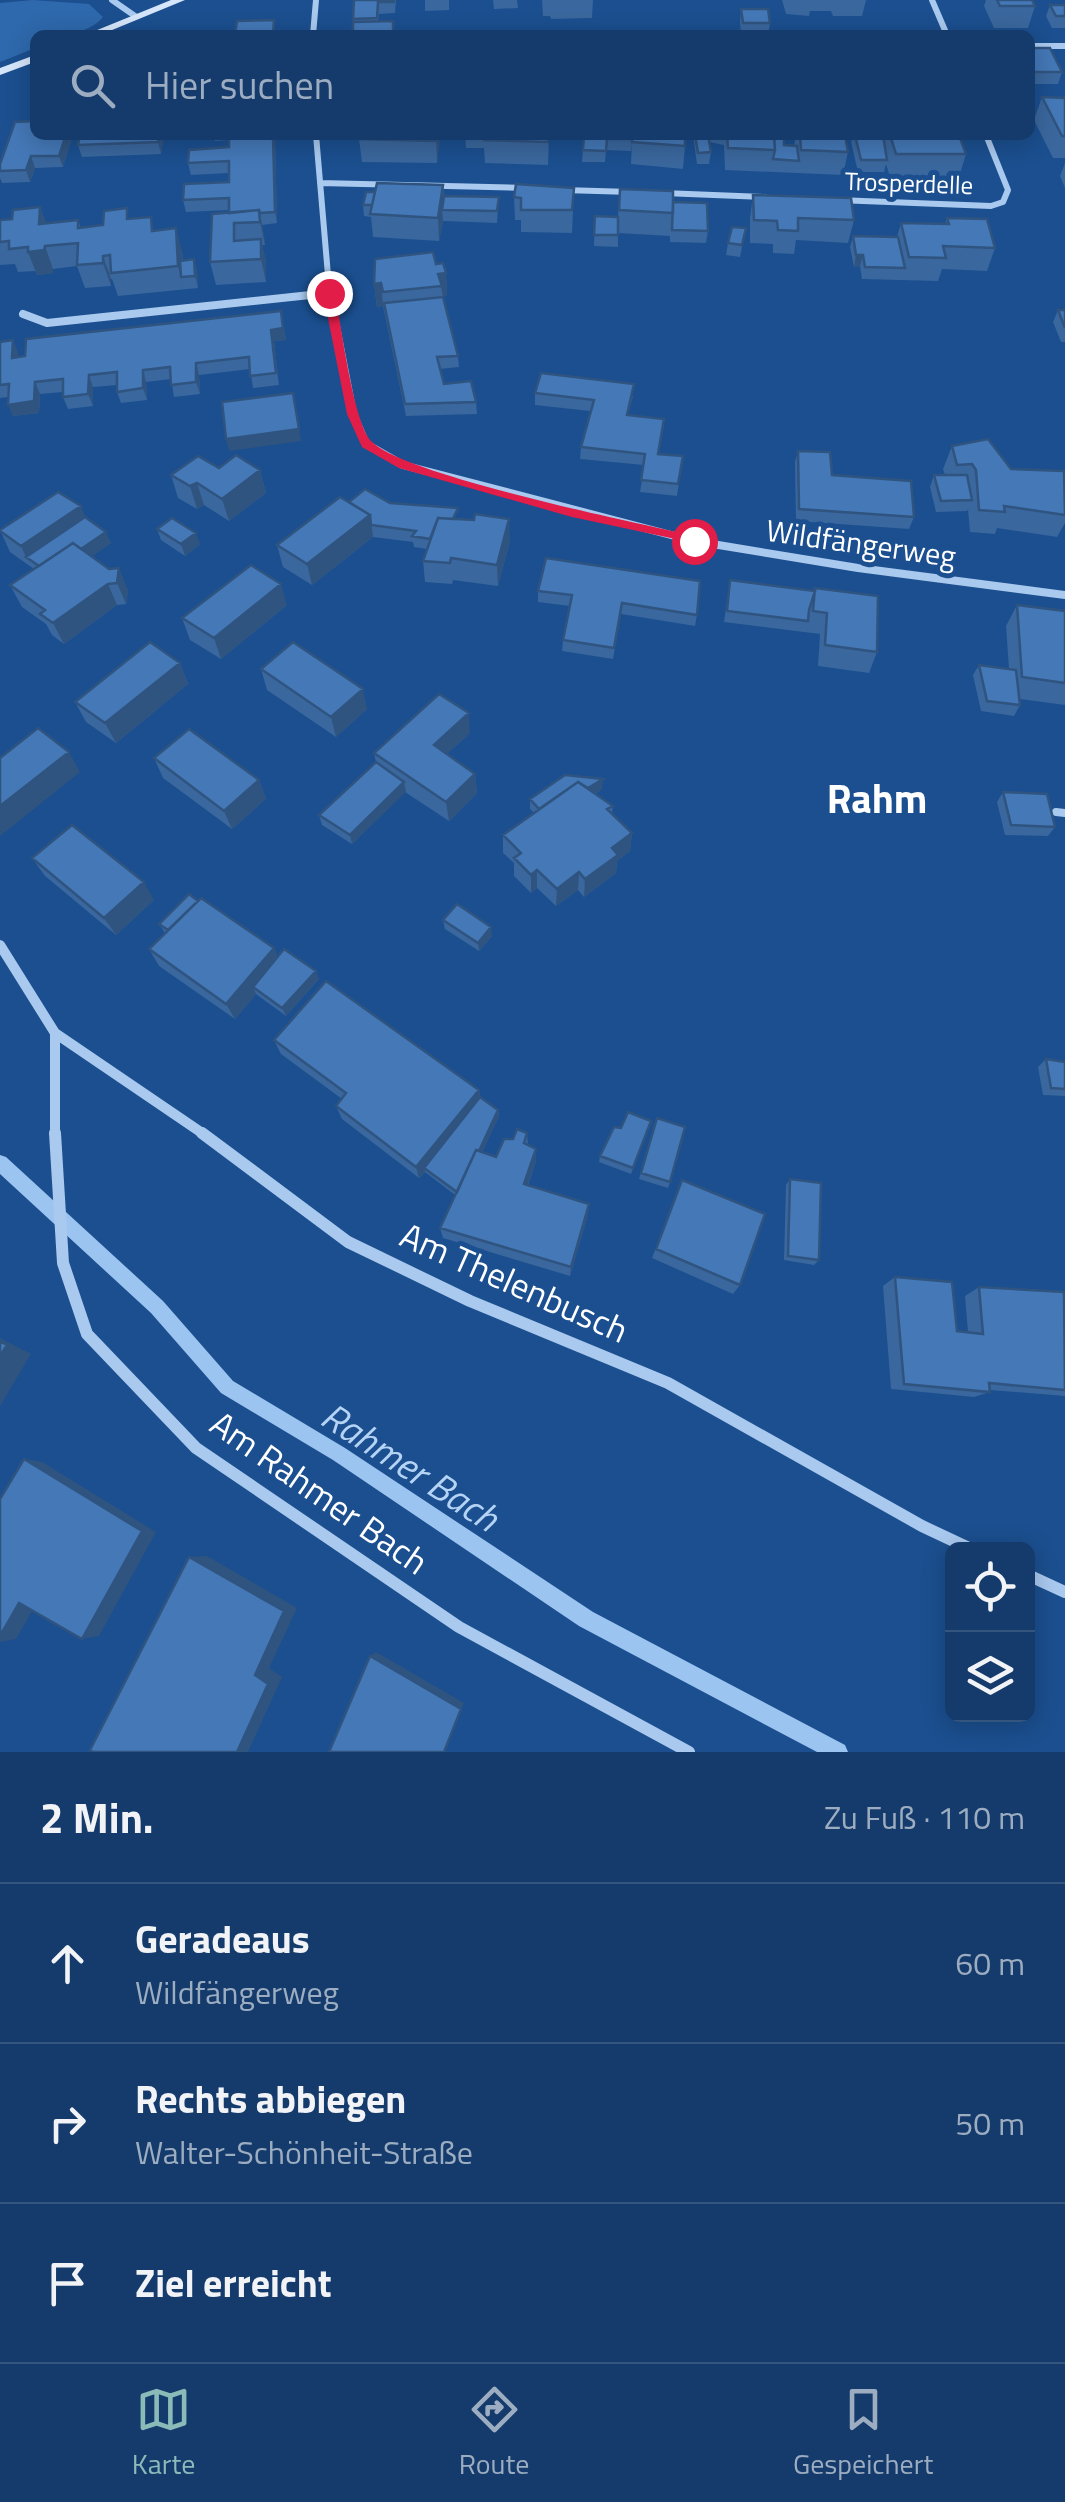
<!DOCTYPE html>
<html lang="de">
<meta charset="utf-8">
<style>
:root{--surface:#143b6b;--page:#1d4271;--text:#f1f3f6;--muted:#9dadc1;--line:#33557e;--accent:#8bbbb9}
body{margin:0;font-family:"Titillium Web",sans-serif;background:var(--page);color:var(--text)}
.controls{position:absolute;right:30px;bottom:30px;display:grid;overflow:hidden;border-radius:15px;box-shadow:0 5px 25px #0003}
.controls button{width:90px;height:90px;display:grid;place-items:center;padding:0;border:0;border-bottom:2px solid var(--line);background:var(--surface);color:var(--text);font:50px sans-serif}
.stop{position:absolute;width:30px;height:30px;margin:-22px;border:8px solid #e11d48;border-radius:50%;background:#fff}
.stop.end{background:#e11d48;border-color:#fff;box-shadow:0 2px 10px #0008}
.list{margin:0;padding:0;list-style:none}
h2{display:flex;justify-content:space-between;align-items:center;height:130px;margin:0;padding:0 40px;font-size:42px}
h2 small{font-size:32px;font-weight:400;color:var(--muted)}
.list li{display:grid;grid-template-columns:65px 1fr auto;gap:30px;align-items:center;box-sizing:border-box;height:160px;padding:0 40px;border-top:2px solid var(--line)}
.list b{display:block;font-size:38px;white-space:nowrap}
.list p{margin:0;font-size:32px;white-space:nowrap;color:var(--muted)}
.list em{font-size:32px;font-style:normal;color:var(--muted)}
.icon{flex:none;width:55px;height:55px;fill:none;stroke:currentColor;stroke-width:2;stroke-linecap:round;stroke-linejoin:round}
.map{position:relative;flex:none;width:1065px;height:1752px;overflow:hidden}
.search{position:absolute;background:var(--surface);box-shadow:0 5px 25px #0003;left:30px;right:30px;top:30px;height:110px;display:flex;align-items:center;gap:25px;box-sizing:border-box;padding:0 35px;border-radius:15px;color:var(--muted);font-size:38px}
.sheet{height:610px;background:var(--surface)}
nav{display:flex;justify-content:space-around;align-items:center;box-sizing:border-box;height:140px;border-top:2px solid var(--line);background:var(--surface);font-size:28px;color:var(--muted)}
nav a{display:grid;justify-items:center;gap:5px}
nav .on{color:var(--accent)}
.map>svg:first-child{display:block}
.green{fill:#2e69ad}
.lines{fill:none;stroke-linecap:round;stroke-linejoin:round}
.stream{fill:#9cc4f0;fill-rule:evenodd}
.service{stroke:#a9c9ee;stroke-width:8}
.minor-far3{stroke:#a9c9ee;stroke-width:6}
.minor-far2{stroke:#a9c9ee;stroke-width:8}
.minor-far1{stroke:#a9c9ee;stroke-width:10}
.minor{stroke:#a9c9ee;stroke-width:12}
.secondary{fill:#d6e6fa;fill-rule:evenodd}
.wall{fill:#3a679d}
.shaded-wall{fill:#305480}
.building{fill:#4478b7;stroke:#305480;stroke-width:2.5}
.route{fill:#e11d48}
.labels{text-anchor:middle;stroke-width:10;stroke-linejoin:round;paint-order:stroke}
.far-street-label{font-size:25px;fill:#fff;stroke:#1b4f8f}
.street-label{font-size:30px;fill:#fff;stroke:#1b4f8f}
.near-street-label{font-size:35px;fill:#fff;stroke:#1b4f8f}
.near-water-label{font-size:38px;font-style:italic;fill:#b5d3f5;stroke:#1b4f8f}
.district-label{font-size:40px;font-weight:bold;fill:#fff;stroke:#1b4f8f}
</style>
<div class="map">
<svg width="1065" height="1752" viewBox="0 0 1065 1752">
<rect width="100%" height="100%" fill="#1b4f8f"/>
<path class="green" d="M33 0 89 4 103 17C87 36 58 35 35 35V48L0 62V3Z"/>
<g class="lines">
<path class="stream" d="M0 1155 6 1157 163 1301 233 1381 345 1448 593 1612 845 1745 848 1752H817L579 1626 333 1460 221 1393 151 1313 0 1174Z"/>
<path class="service" d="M1056 812 1065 813"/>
<path class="minor-far3" d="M112 0 135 16
M932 0 947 35
M313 35 316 0
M1030 46H1065
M316 135 329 287
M320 183 526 188
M563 190 631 192
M663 193 765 197
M837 200 991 206 1003 202 1008 190 986 135"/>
<path class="minor-far2" d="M328 285 353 414 366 444 403 465 694 541 858 568 1065 595
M23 314 47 323 329 293"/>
<path class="minor-far1" d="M0 945 55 1033V1135
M55 1033 205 1135"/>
<path class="minor" d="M55 1133 63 1263 87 1334 196 1448 459 1627 689 1752
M202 1133 348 1242 470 1301 668 1383 922 1526 973 1550
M1028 1575 1065 1592"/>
<path class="secondary" d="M171 0H185L100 35H85Z
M35 55V62L0 75V68Z"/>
</g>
<path class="wall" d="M354 0H396L395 13 379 14 378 22 353 35Z
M425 0H449V10L425 11Z
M493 0H517L518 8 494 9Z
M542 0H593L592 18 551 19 550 16H543Z
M782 0H866L862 16H833L831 11H810L809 16 786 14Z
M986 0H1032L1035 6 1028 28H994L984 6Z
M1050 5H1065V28H1052L1046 16Z
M741 9 770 23 768 35 741 34 740 21Z
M1030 48 1062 72 1058 84H1030Z
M1042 97 1065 98V158H1053L1034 120Z
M73 135 63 167 35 168 30 182 2 183 0 178V164Z
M80 135H164L161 154 82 157 78 145Z
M213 135H275L277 223 262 225 265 245H262L266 262V282L216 285 210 262 229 210 186 212 183 200 229 182V173L191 175 188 163 229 147V140L215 141Z
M439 135 437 163 362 162 359 139Z
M465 135H549L548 165 485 163 484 148H466Z
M584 135H633L685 146 683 169 631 164 632 142 631 151 606 150 605 162H582Z
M693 135H784V145L794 146 796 135H845L848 152 843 175 725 170 724 145 709 142 711 152 709 164H697Z
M853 135H883L884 139 885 135H959L966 154 959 177H890L886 164 884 172H858L851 142Z
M1065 163V188L1060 176Z
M443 185 444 196 499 197 497 223 443 221 439 241 373 237 371 217 364 216 363 205 375 192Z
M574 188 572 233 521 232V220H515L514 197Z
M620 189 673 202 708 231 706 243 670 242V236L618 233V247L594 246 595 216 618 217Z
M753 195 854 220 848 243 796 240 794 254 773 253V244L750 243V218Z
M40 207 46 223 78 220 81 228 103 225 130 218 155 231 182 251 183 261 194 260 197 271 198 288 118 296 112 279H111V286L85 288 77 266 53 269V273L37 275 35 271 18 272 15 264 0 265V220L12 219Z
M947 218 995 248 987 271 942 269 938 281 862 279 860 266 854 267 850 247 853 236 897 237 901 223 945 224Z
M746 228 740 257 726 255 728 243Z
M436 264 446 273 447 296H443L458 356 459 367 440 369 444 384 476 402 477 414 406 416 383 306 377 307 374 284Z
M1058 310H1065V342H1061L1053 322Z
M281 311 286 340 274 341 279 385 253 388 250 369 225 372 199 375 200 394 174 397 171 379 146 382 147 400 121 403 117 392V385L93 387V406L68 409 63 397V392L40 394 39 413 13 416 8 397 0 398V342L18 352V357Z
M535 393 633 396 628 415 659 454 683 456 677 496 640 492 644 465 580 459 581 447 590 411 535 405Z
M952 446 1011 469 1065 478V523L1057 537 997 528 995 534 970 532 968 509 967 511 936 512 930 487 934 475H945L943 469Z
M798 451 832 475 914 517 909 529 796 521 795 462Z
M219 468 260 470 266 493 229 521 204 505 197 509 178 498 171 475Z
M349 502 390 503 458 519 510 541 498 586 453 580 452 584 425 582 423 561 427 549 414 547 413 542 373 537 312 585 283 567 277 545Z
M85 517 111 543 92 556 128 590 126 604 117 605 64 644 52 635 46 624 22 607 10 585 34 569 10 552 0 530Z
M157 529 200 544 185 556 161 540Z
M546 558 697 615 695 626 621 614 613 659 562 651 563 640 570 606 538 602V591Z
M730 580 815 591 877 652 869 673 818 666 820 634 724 622Z
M287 605 221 659 190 640 182 618Z
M1017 605 1065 611V705L1020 699V705L1014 716 981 711 973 675 979 665 1009 669 1006 626Z
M180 663 188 684 116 743 86 722 75 702Z
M261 669 367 709 336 737 267 690Z
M470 733 447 754 475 774 477 793 449 821 405 792 352 844 322 825 319 815 376 762 374 753Z
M154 758 259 780 266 799 232 829 163 778Z
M602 789 595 794 613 806 612 814 632 833 630 851 617 861 616 873 584 897 578 890 556 906 537 888 531 893 514 876V863L503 853V835L534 813 530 809V799Z
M1003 792 1055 827 1048 836 1005 835 997 802Z
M32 858 154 900 116 935 45 876Z
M443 920 492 936 479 951 445 929Z
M159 924 274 948 278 957 319 979 286 1016 256 994 235 1019 159 966 149 949 165 933Z
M274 1040 479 1090 480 1097 498 1110 499 1116 482 1152 496 1157 513 1139 527 1133 528 1145 536 1149V1161L528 1185 588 1215 570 1276 443 1238 440 1228 455 1195 425 1172 419 1178 342 1119 336 1106 342 1099 281 1054Z
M1046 1059 1065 1062V1096L1043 1095 1038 1067Z
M657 1118 670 1182 668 1188 639 1179Z
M621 1128H649L631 1174 599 1162 600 1156Z
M790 1179 819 1260 814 1265 784 1260 786 1185Z
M682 1180 740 1285 733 1294 652 1258Z
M895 1277 957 1331 968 1332 965 1296 979 1287 1065 1299V1396L990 1390V1392L974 1397 891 1389 883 1286Z"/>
<path class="shaded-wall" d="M66 135H73L63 167 59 156Z
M159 135H164L161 154 158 142Z
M273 135H275L277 223 275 212Z
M436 135H439L440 142 437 163Z
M31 156 35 168 30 182 26 170Z
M443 185 444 210H442L443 221 439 241 438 218Z
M40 207 49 230 48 247 39 224Z
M259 210 264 233 265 245 260 222Z
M176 228 182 251 183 277H181L184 289 178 266Z
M261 239 266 262V282L261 259Z
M45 246 53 269V273L37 275 28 252Z
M856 255H863L860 266 854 267Z
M103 256 111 279V286L103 263Z
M194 259 197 271 198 288 195 276Z
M446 273 447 296H443L438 274Z
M381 283 383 306 377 307 374 284Z
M281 311 286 340 274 341 279 385 271 330Z
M13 340 18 352 17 370 12 358Z
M196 363 199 375 200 394 196 382Z
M143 370 146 382 147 400 143 388Z
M89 375 93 387V406L88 394Z
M35 382 40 394 39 413 13 416 8 405Z
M293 393 301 441 229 451 226 439Z
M260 470 266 493 229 521 222 499Z
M197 483 204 505 197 509 190 486Z
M81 506 90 529 26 557 21 546Z
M370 515 373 537 312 585 307 564Z
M509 519 510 541 498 586 497 565Z
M106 532 111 543 53 583 48 572Z
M196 533 200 544 185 556 181 544Z
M119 568 128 590 126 604 117 583Z
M108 584 117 605 64 644 53 623Z
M281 584 287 605 221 659 214 638Z
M180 663 188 684 116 743 105 723Z
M363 689 367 709 336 737 331 717Z
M469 713 470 733 436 764 434 745Z
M69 752 80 772 0 836V806Z
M475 774 477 793 449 821 446 802Z
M603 779 602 789 544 824V814Z
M259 780 266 799 232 829 224 811Z
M404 782 406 792 352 844 350 835Z
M632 833 630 851 617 861 616 873 584 897 585 879 612 848Z
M537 870V888L531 893V875Z
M579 872 578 890 556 906 557 889Z
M144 882 154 900 116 935 104 918Z
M491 927 492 936 479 951 478 943Z
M274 948 282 965 253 987 256 994 235 1019 226 1004Z
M316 971 319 979 286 1016 282 1008Z
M479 1090 481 1104 424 1168 425 1172 419 1178 416 1167Z
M498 1110 499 1116 460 1199 458 1193Z
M536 1149V1161L524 1195V1184Z
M589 1204 588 1215 570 1276 571 1267Z
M0 1338 31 1354 0 1406Z
M24 1459 42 1462 156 1532 99 1636 82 1639Z
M207 1556 297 1608 269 1668 282 1677 248 1752H237L255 1675 189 1557Z
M38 1601 16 1639 0 1642V1636L19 1603Z
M376 1652 464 1703 444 1752 370 1656Z"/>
<path class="building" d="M354 0H394V2H378L377 18 353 19Z
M997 0H1032L1035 6H1000Z
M1050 5H1065V16H1056Z
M741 9H768L770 23H743Z
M274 20 273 35H235L237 21Z
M393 21V35H353V22Z
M1030 48H1050L1062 72H1030Z
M1042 97 1065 98V136H1062Z
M35 121V135H66L59 156H31L26 170 0 171V164L15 122Z
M80 135H159L158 142 78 145Z
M229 135H273L275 212 260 213 259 210 229 213V198L183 200 184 184 229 182V161L188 163 189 150 229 147Z
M360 135H436L435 141 359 139Z
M485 135H548V142L484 140Z
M584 135H633L632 139H607L606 151 583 150Z
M633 135H685V146L632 142Z
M695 135H708L711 152 698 153Z
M727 135H774L775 150 728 148Z
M774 135H784V145L797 146 799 161 773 159 775 150Z
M800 135H845L848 152 801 150Z
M855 135H883L887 160H861Z
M890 135H959L966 154H896Z
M377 183 443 185 438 218 370 214Z
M516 184 574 188 572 210H521V198L514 197Z
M620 189 673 191V213L619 210Z
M366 192H375L372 205H363Z
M753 195 851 198 854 220 798 218V231L778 230 777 221 754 220Z
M444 196 499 197 497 211 442 210Z
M673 202 707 203 708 231 672 230Z
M40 207 39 224 78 220V228L103 225 104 211 127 208V219L151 217 152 231 176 228 178 266 111 273 110 255 103 256V263L77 265 78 243 45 246 44 250 28 252V247L9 249V241L0 242V220L12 219 13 210Z
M259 210 260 222 234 223V241L261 239V259L210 262 212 214Z
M595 216 618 217V235H594Z
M947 218 987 219 995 248 943 246 946 258 909 257 901 223 949 224Z
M732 227 746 228 742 245 728 243Z
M853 236 898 237 905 268 865 267 863 255H856Z
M433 252 436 264 443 263 446 273 438 274 442 286 383 292 381 283 374 284 375 259Z
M194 259 195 276 181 277 180 261Z
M443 297 458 356 437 357 444 384 471 381 476 402 405 404 384 303Z
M1058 310H1065V328Z
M281 311 283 328 271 330 276 373 250 376 249 357 222 360 196 363V382L171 385 170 367 143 370V388L117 392V372L89 375 88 394 63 397V379L35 382 34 401 8 405 9 384 0 385V342L13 340 12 358 25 356 26 339Z
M541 373 634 384 627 415 664 419 658 454 683 456 678 484 641 480 645 454 581 447 594 400 535 393Z
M293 393 299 429 226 439 222 402Z
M988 439 1011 469 1064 471 1065 515 1004 506 1005 512 979 510 976 470 972 464 957 465 952 446Z
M798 451 830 452 832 475 911 481 914 517 799 509Z
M236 455 260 470 222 499 197 483 190 486 171 475 198 456 219 468Z
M934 475H967L972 500 941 501Z
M365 489 390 503 458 508 453 519 438 518 430 539 412 536 416 531 371 525 370 515 349 502Z
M58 492 81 506 21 546 0 531V530Z
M340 497 370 515 307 564 277 545Z
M475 514 509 519 497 565 451 558 450 563 423 561 438 518 474 520Z
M85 517 106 532 81 549 73 543 39 566 26 557Z
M172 518 196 533 181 544 157 529Z
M73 543 109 569 119 568 117 583 108 584 53 623 40 614 45 610 10 585Z
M546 558 700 581 697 615 622 603 614 648 563 640 572 595 538 591Z
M251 565 281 584 214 638 182 618Z
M730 580 815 591 809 610 808 621 727 611Z
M815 588 878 596 877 652 825 645 827 613 813 611Z
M1017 605 1065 611V683L1022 677Z
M150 642 180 663 105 723 75 702Z
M293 642 363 689 331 717 261 669Z
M979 665 1016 670 1020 705 987 701Z
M439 694 469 713 434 745 475 774 446 802 374 753Z
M38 728 69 752 0 806V758Z
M189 729 259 780 224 811 154 758Z
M376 762 404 782 350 835 319 815Z
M565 775 603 779 588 788 578 782 539 809 530 799Z
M578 782 613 806 607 809 632 833 612 848 618 855 585 879 579 872 557 889 537 870 531 875 514 858 521 853 503 835Z
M1003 792 1047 794 1055 827 1011 825Z
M72 825 144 882 104 918 32 858Z
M189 894 198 901 168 930 159 924Z
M201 898 274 948 226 1004 149 949Z
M457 904 491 927 478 943 443 920Z
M284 949 316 971 282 1008 253 987Z
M326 981 479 1090 416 1167 336 1106 346 1093 274 1040Z
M1046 1059 1065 1062V1089L1051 1088Z
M480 1097 498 1110 479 1151 476 1150 457 1192 424 1168Z
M628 1112 651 1121 633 1168 600 1156 614 1127 621 1128Z
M657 1118 685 1127 670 1182 641 1173Z
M517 1129 527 1133 524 1143 536 1149 524 1184 589 1204 571 1267 440 1228 476 1150 496 1157 504 1139H513Z
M790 1179 821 1183 819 1260 788 1256Z
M682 1180 765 1214 740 1285 656 1249Z
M895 1277 952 1282 957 1331 983 1334 979 1287 1064 1292 1065 1390 989 1383 990 1392 904 1384Z
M0 1341 7 1345 0 1356Z
M24 1459 142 1531 82 1639 19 1603 0 1636V1499Z
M189 1557 284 1611 255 1675 268 1684 237 1752H93L90 1750Z
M370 1656 461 1709 444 1752H329Z"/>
<path class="route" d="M329 290 335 293C341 324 353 421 371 441 402 475 638 523 694 536L701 541 699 544 572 517 399 468 362 447 347 414 323 293Z"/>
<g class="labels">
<g class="far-street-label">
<text transform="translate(909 183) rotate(2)" y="9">Trosperdelle</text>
</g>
<g class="street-label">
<text transform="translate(861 544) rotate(8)" y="10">Wildfängerweg</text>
</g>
<g class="near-street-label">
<text transform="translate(514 1283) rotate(24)" y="12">Am Thelenbusch</text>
<text transform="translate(319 1493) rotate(35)" y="12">Am Rahmer Bach</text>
</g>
<g class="near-water-label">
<text transform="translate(410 1467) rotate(33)" y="13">Rahmer Bach</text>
</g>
<g class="district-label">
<text x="877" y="813">Rahm</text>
</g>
</g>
</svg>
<div class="controls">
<button><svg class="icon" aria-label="locate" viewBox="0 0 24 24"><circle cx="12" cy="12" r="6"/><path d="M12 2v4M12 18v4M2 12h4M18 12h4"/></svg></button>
<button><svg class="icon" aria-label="layers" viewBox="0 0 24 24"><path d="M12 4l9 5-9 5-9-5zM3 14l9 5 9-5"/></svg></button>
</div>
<div class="stop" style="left:694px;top:541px"></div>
<div class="stop end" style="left:329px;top:293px"></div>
<div class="search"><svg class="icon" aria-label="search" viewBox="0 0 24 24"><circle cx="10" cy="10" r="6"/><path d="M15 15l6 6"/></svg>Hier suchen</div>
</div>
<section class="sheet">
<h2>2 Min.<small>Zu Fuß · 110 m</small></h2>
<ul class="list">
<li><svg class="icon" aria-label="ahead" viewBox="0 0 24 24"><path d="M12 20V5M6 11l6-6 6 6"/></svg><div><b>Geradeaus</b><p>Wildfängerweg</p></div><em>60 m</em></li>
<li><svg class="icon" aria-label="right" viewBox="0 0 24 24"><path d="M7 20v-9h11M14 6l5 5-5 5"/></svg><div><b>Rechts abbiegen</b><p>Walter-Schönheit-Straße</p></div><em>50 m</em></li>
<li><svg class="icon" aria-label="arrive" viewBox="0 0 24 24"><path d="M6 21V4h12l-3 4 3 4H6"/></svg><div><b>Ziel erreicht</b></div></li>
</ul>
</section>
<nav>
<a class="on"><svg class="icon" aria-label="map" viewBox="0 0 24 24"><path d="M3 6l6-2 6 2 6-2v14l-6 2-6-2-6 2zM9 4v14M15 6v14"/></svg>Karte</a>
<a><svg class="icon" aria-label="directions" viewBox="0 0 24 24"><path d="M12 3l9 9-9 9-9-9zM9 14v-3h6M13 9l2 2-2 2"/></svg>Route</a>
<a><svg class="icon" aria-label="saved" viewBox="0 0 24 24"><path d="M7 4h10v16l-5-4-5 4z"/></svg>Gespeichert</a>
</nav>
